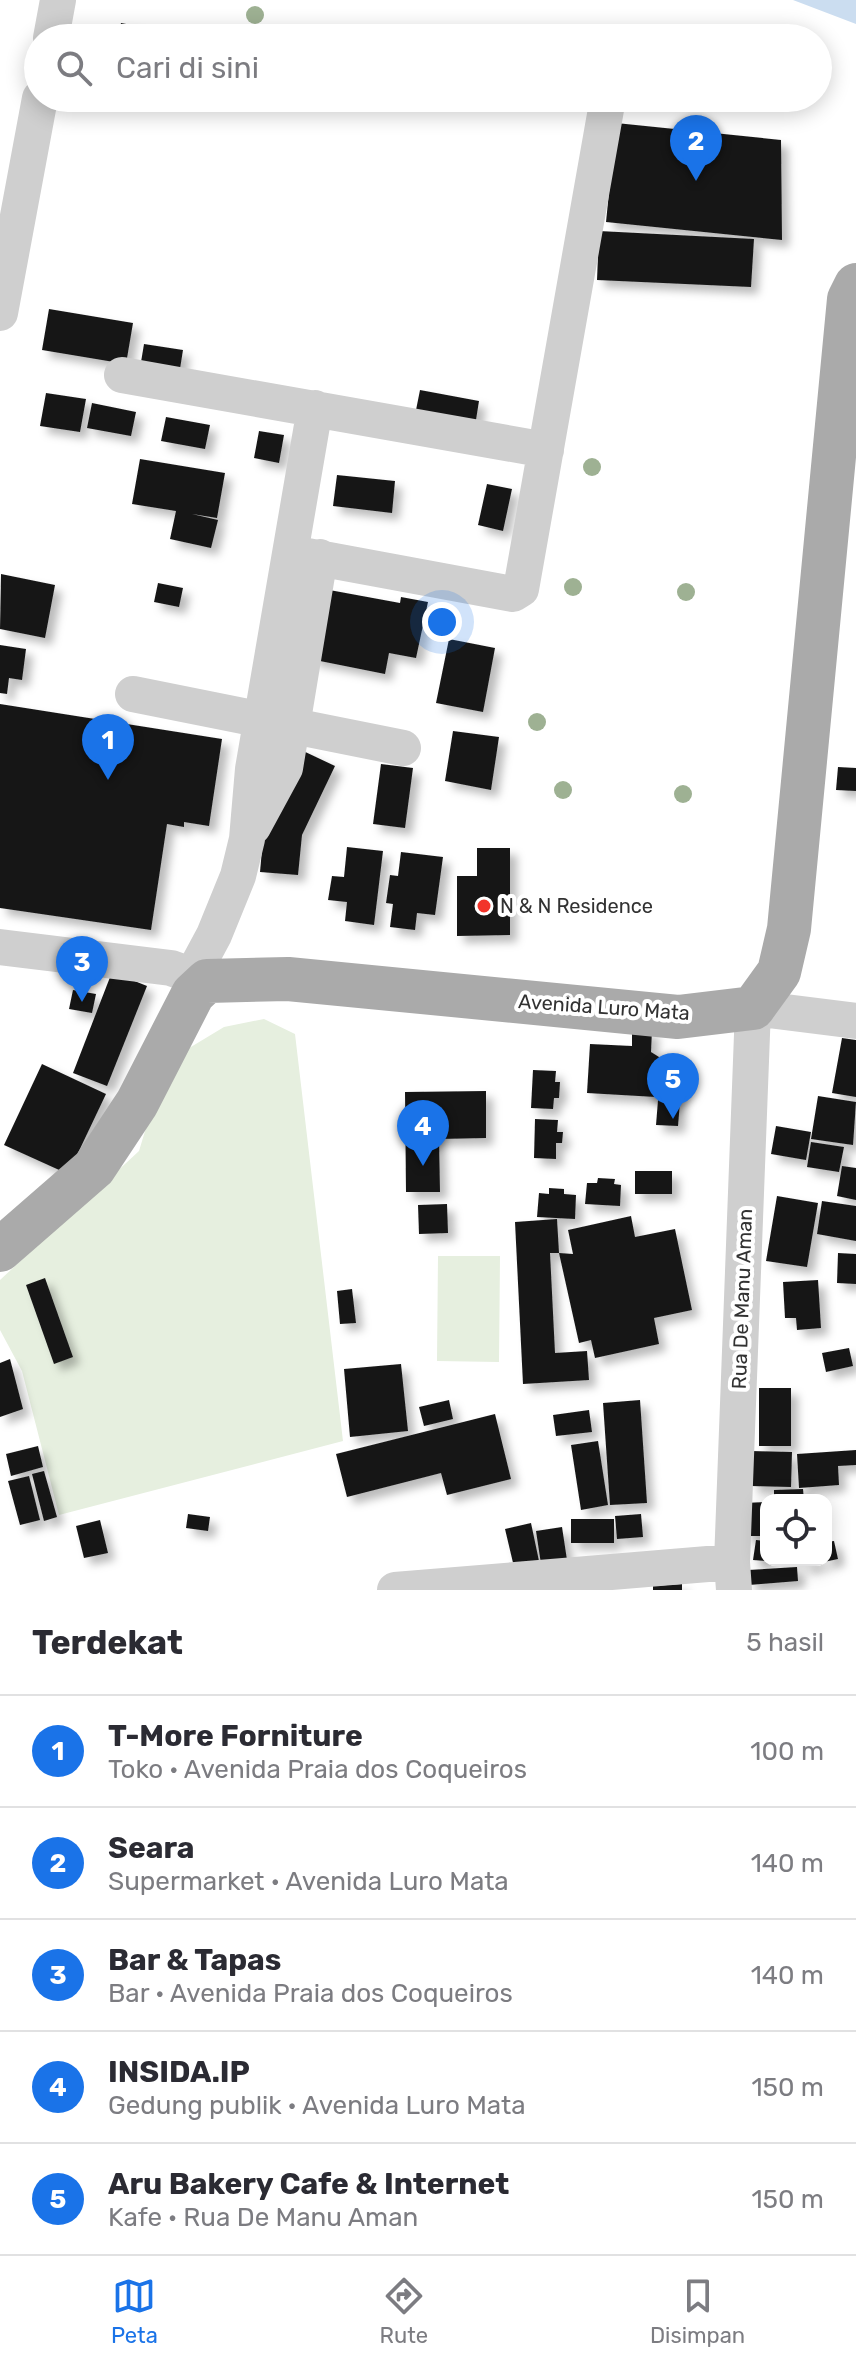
<!DOCTYPE html>
<html lang="id">
<meta charset="utf-8">
<style>
:root{--surface:#fff;--page:#f7f7f7;--text:#2b2b33;--muted:#7c7c81;--line:#e1e1e2;--accent:#1a73e8}
body{margin:0;font-family:Rubik,sans-serif;background:var(--page);color:var(--text)}
.controls{position:absolute;right:24px;bottom:24px;display:grid;overflow:hidden;border-radius:16px;box-shadow:0 4px 20px #0003}
.controls button{width:72px;height:72px;display:grid;place-items:center;padding:0;border:0;border-bottom:2px solid var(--line);background:var(--surface);color:var(--text);font:40px sans-serif}
.you{position:absolute;left:442px;top:622px;width:28px;height:28px;margin:-20px;border:6px solid #fff;border-radius:50%;background:#1a73e8;box-shadow:0 0 0 12px #1a73e833}
.badge{display:grid;place-items:center;width:52px;height:52px;border-radius:50%;background:var(--accent);color:#fff;font-size:26px;font-weight:700}
.pin{position:absolute;translate:-50% -66px;filter:drop-shadow(0 2px 4px #0008)}
.pin::after{content:'';position:absolute;top:42px;width:28px;height:24px;background:inherit;clip-path:polygon(0 0,100% 0,50% 100%)}
.list{margin:0;padding:0;list-style:none}
h2{display:flex;justify-content:space-between;align-items:center;height:104px;margin:0;padding:0 32px;font-size:34px}
h2 small{font-size:26px;font-weight:400;color:var(--muted)}
.list li{display:grid;grid-template-columns:52px 1fr auto;gap:24px;align-items:center;box-sizing:border-box;height:112px;padding:0 32px;border-top:2px solid var(--line)}
.list b{display:block;font-size:30px;white-space:nowrap}
.list p{margin:0;font-size:26px;white-space:nowrap;color:var(--muted)}
.list em{font-size:26px;font-style:normal;color:var(--muted)}
.icon{flex:none;width:44px;height:44px;fill:none;stroke:currentColor;stroke-width:2;stroke-linecap:round;stroke-linejoin:round}
.map{position:relative;flex:none;width:856px;height:1590px;overflow:hidden}
.search{position:absolute;background:var(--surface);box-shadow:0 4px 20px #0003;left:24px;right:24px;top:24px;height:88px;display:flex;align-items:center;gap:20px;box-sizing:border-box;padding:0 28px;border-radius:44px;color:var(--muted);font-size:30px}
.sheet{height:664px;background:var(--surface)}
nav{display:flex;justify-content:space-around;align-items:center;box-sizing:border-box;height:112px;border-top:2px solid var(--line);background:var(--surface);font-size:22px;color:var(--muted)}
nav a{display:grid;justify-items:center;gap:4px}
nav .on{color:var(--accent)}
.map>svg:first-child{display:block}
.green{fill:#e6efdf}
.water{fill:#cbddf0}
.building{fill:#191919;filter:url(#shadow)}
.lines{fill:none;stroke-linecap:round;stroke-linejoin:round}
.minor{stroke:#cfcfcf;stroke-width:36}
.major{stroke:#aaa;stroke-width:44}
.tree{fill:#9eb193}
.poi-dot{fill:#f2342a;stroke:#fff;stroke-width:3}
.labels{text-anchor:middle;stroke-width:8;stroke-linejoin:round;paint-order:stroke}
.poi-label{font-size:20px;fill:#323232;stroke:#fff;text-anchor:start}
.street-label{font-size:20px;fill:#323232;stroke:#fff}
</style>
<div class="map">
<svg width="856" height="1590" viewBox="0 0 856 1590">
<defs>
<filter id="shadow"><feDropShadow dx="7" dy="7" stdDeviation="4" flood-color="#0004"/></filter>
</defs>
<rect width="100%" height="100%" fill="#fff"/>
<path class="green" d="M264 1019 295 1034 343 1441 59 1515 22 1371 0 1330V1280L139 1151 166 1062 224 1027Z
M438 1256H500L499 1362 437 1361Z"/>
<path class="water" d="M793 0H856V24Z"/>
<path class="building" d="M121 23 152 29 150 38H118Z
M616 123 781 140 782 240 606 222Z
M599 231 754 239 751 287 597 280Z
M49 309 133 323 126 364 42 350Z
M144 344 183 350 179 375 140 368Z
M420 390 479 401 475 426 415 415Z
M46 393 86 399 80 432 40 426Z
M92 403 136 412 131 436 87 428Z
M166 417 210 425 205 449 161 441Z
M259 431 284 435 279 463 254 458Z
M140 459 225 473 217 518 192 514 218 520 211 548 170 539 176 511 132 504Z
M337 475 395 481 392 513 333 506Z
M487 484 512 489 503 531 478 525Z
M1 574 55 585 45 638 0 629Z
M158 583 183 588 179 607 154 602Z
M324 589 400 603 401 597 428 602 416 658 389 653 385 674 310 659Z
M449 639 495 648 483 712 436 703Z
M0 645 26 649 22 680 9 678 7 694 0 693Z
M0 704 222 739 209 826 184 822V827L167 824 151 930 0 908Z
M453 731 499 737 491 790 445 781Z
M299 749 335 766 302 835 298 875 260 872 265 816Z
M381 764 413 768 405 828 373 824Z
M838 767 856 768V791L836 790Z
M347 847 383 851 374 925 345 921 347 902 328 900 332 876 344 877Z
M477 848H510V935L457 936V876H477Z
M401 852 443 857 435 915 417 913 415 930 390 927 393 904 386 903 390 875 398 876Z
M112 972 147 986 107 1086 73 1073Z
M73 990 96 994 92 1013 69 1009Z
M632 1029 652 1030 651 1052 659 1057 656 1097 587 1093 590 1044 632 1046Z
M842 1038 856 1040V1097L832 1093Z
M42 1064 106 1094 68 1174 4 1145Z
M533 1070 556 1071 555 1082H560L559 1098H554L553 1109 531 1108Z
M659 1088 681 1089 678 1126 656 1125Z
M486 1091V1138L439 1139 440 1192H406L405 1092Z
M818 1096 856 1102 853 1145 811 1139Z
M535 1119 558 1120 557 1132H563L562 1143H556V1159L534 1158Z
M776 1126 811 1132 806 1160 771 1154Z
M811 1142 844 1147 839 1172 807 1167Z
M842 1166 856 1168V1200L837 1196Z
M635 1171H672V1194H635Z
M598 1178 615 1179 614 1184 621 1185 620 1206 585 1204 587 1183H597Z
M549 1188 564 1189V1194L576 1195 575 1219 537 1217 539 1193 549 1194Z
M777 1196 818 1203 807 1267 766 1261Z
M822 1201 856 1206V1241L817 1234Z
M447 1204 448 1233 419 1234 418 1205Z
M631 1216 635 1237 675 1229 692 1310 654 1318 659 1344 595 1358 591 1340 579 1343 559 1253 573 1254 568 1230Z
M557 1219 559 1253H550L555 1353 587 1351 589 1380 523 1384 515 1222Z
M838 1253 856 1254V1284L837 1283Z
M45 1278 73 1357 54 1364 26 1285Z
M818 1280 821 1328 797 1330 796 1318H785L783 1282Z
M352 1289 356 1323 340 1324 337 1291Z
M849 1348 853 1366 826 1372 822 1353Z
M10 1359 23 1409 0 1417V1363Z
M401 1364 408 1431 350 1437 344 1369Z
M759 1388H791V1446H759Z
M449 1400 453 1419 424 1426 419 1407Z
M640 1400 647 1503 610 1505 603 1403Z
M589 1410 592 1432 556 1436 553 1415Z
M495 1414 511 1479 447 1495 441 1473 347 1497 336 1454Z
M598 1441 608 1505 581 1510 571 1445Z
M38 1446 43 1467 11 1476 6 1454Z
M856 1450V1465L838 1466 839 1485 799 1488 797 1454Z
M751 1451 792 1452 791 1487 751 1486Z
M44 1471 57 1517 44 1521 32 1474Z
M29 1476 40 1520 20 1525 8 1481Z
M803 1489 804 1500H774V1490Z
M766 1502V1536H745L744 1503Z
M188 1514 210 1517 208 1531 186 1528Z
M641 1514 643 1537 617 1539 615 1516Z
M571 1519H614V1543H571Z
M100 1520 108 1553 84 1558 76 1526Z
M531 1523 539 1561 514 1567 505 1529Z
M562 1527 567 1560 541 1564 536 1531Z
M756 1540 766 1541V1561L753 1560Z
M834 1541 838 1559 805 1566 804 1560H826V1542Z
M797 1567 798 1581 749 1585 748 1570Z
M682 1584V1590H653V1586Z"/>
<g class="lines">
<path class="minor" d="M51 38 58 0
M0 313 40 98
M122 375 546 450
M291 553 513 594 521 589 608 98
M133 694 403 748
M253 827 285 768 320 557
M0 947 171 968 207 981
M192 976 214 935 238 876 247 839 253 769 315 408
M395 1590 732 1562
M734 1590 732 1562 753 1008 856 1021"/>
<path class="major" d="M0 1250 94 1168 137 1103 193 994 207 981 288 979 678 1017 753 1008 779 972 789 929 849 299 856 285"/>
</g>
<g class="tree">
<circle cx="255" cy="15" r="9"/>
<circle cx="592" cy="467" r="9"/>
<circle cx="573" cy="587" r="9"/>
<circle cx="686" cy="592" r="9"/>
<circle cx="537" cy="722" r="9"/>
<circle cx="563" cy="790" r="9"/>
<circle cx="683" cy="794" r="9"/>
</g>
<circle class="poi-dot" cx="484" cy="906" r="8"/>
<g class="labels">
<g class="poi-label">
<text x="500" y="913">N &amp; N Residence</text>
</g>
<g class="street-label">
<text transform="translate(604 1007) rotate(4)" y="7">Avenida Luro Mata</text>
<text transform="translate(742 1299) rotate(-88)" y="7">Rua De Manu Aman</text>
</g>
</g>
</svg>
<div class="controls">
<button><svg class="icon" aria-label="locate" viewBox="0 0 24 24"><circle cx="12" cy="12" r="6"/><path d="M12 2v4M12 18v4M2 12h4M18 12h4"/></svg></button>
</div>
<div class="you"></div>
<div class="pin badge" style="left:108px;top:780px">1</div>
<div class="pin badge" style="left:696px;top:181px">2</div>
<div class="pin badge" style="left:82px;top:1002px">3</div>
<div class="pin badge" style="left:423px;top:1166px">4</div>
<div class="pin badge" style="left:673px;top:1119px">5</div>
<div class="search"><svg class="icon" aria-label="search" viewBox="0 0 24 24"><circle cx="10" cy="10" r="6"/><path d="M15 15l6 6"/></svg>Cari di sini</div>
</div>
<section class="sheet">
<h2>Terdekat<small>5 hasil</small></h2>
<ul class="list">
<li><span class="badge">1</span><div><b>T-More Forniture</b><p>Toko · Avenida Praia dos Coqueiros</p></div><em>100 m</em></li>
<li><span class="badge">2</span><div><b>Seara</b><p>Supermarket · Avenida Luro Mata</p></div><em>140 m</em></li>
<li><span class="badge">3</span><div><b>Bar &amp; Tapas</b><p>Bar · Avenida Praia dos Coqueiros</p></div><em>140 m</em></li>
<li><span class="badge">4</span><div><b>INSIDA.IP</b><p>Gedung publik · Avenida Luro Mata</p></div><em>150 m</em></li>
<li><span class="badge">5</span><div><b>Aru Bakery Cafe &amp; Internet</b><p>Kafe · Rua De Manu Aman</p></div><em>150 m</em></li>
</ul>
</section>
<nav>
<a class="on"><svg class="icon" aria-label="map" viewBox="0 0 24 24"><path d="M3 6l6-2 6 2 6-2v14l-6 2-6-2-6 2zM9 4v14M15 6v14"/></svg>Peta</a>
<a><svg class="icon" aria-label="directions" viewBox="0 0 24 24"><path d="M12 3l9 9-9 9-9-9zM9 14v-3h6M13 9l2 2-2 2"/></svg>Rute</a>
<a><svg class="icon" aria-label="saved" viewBox="0 0 24 24"><path d="M7 4h10v16l-5-4-5 4z"/></svg>Disimpan</a>
</nav>
